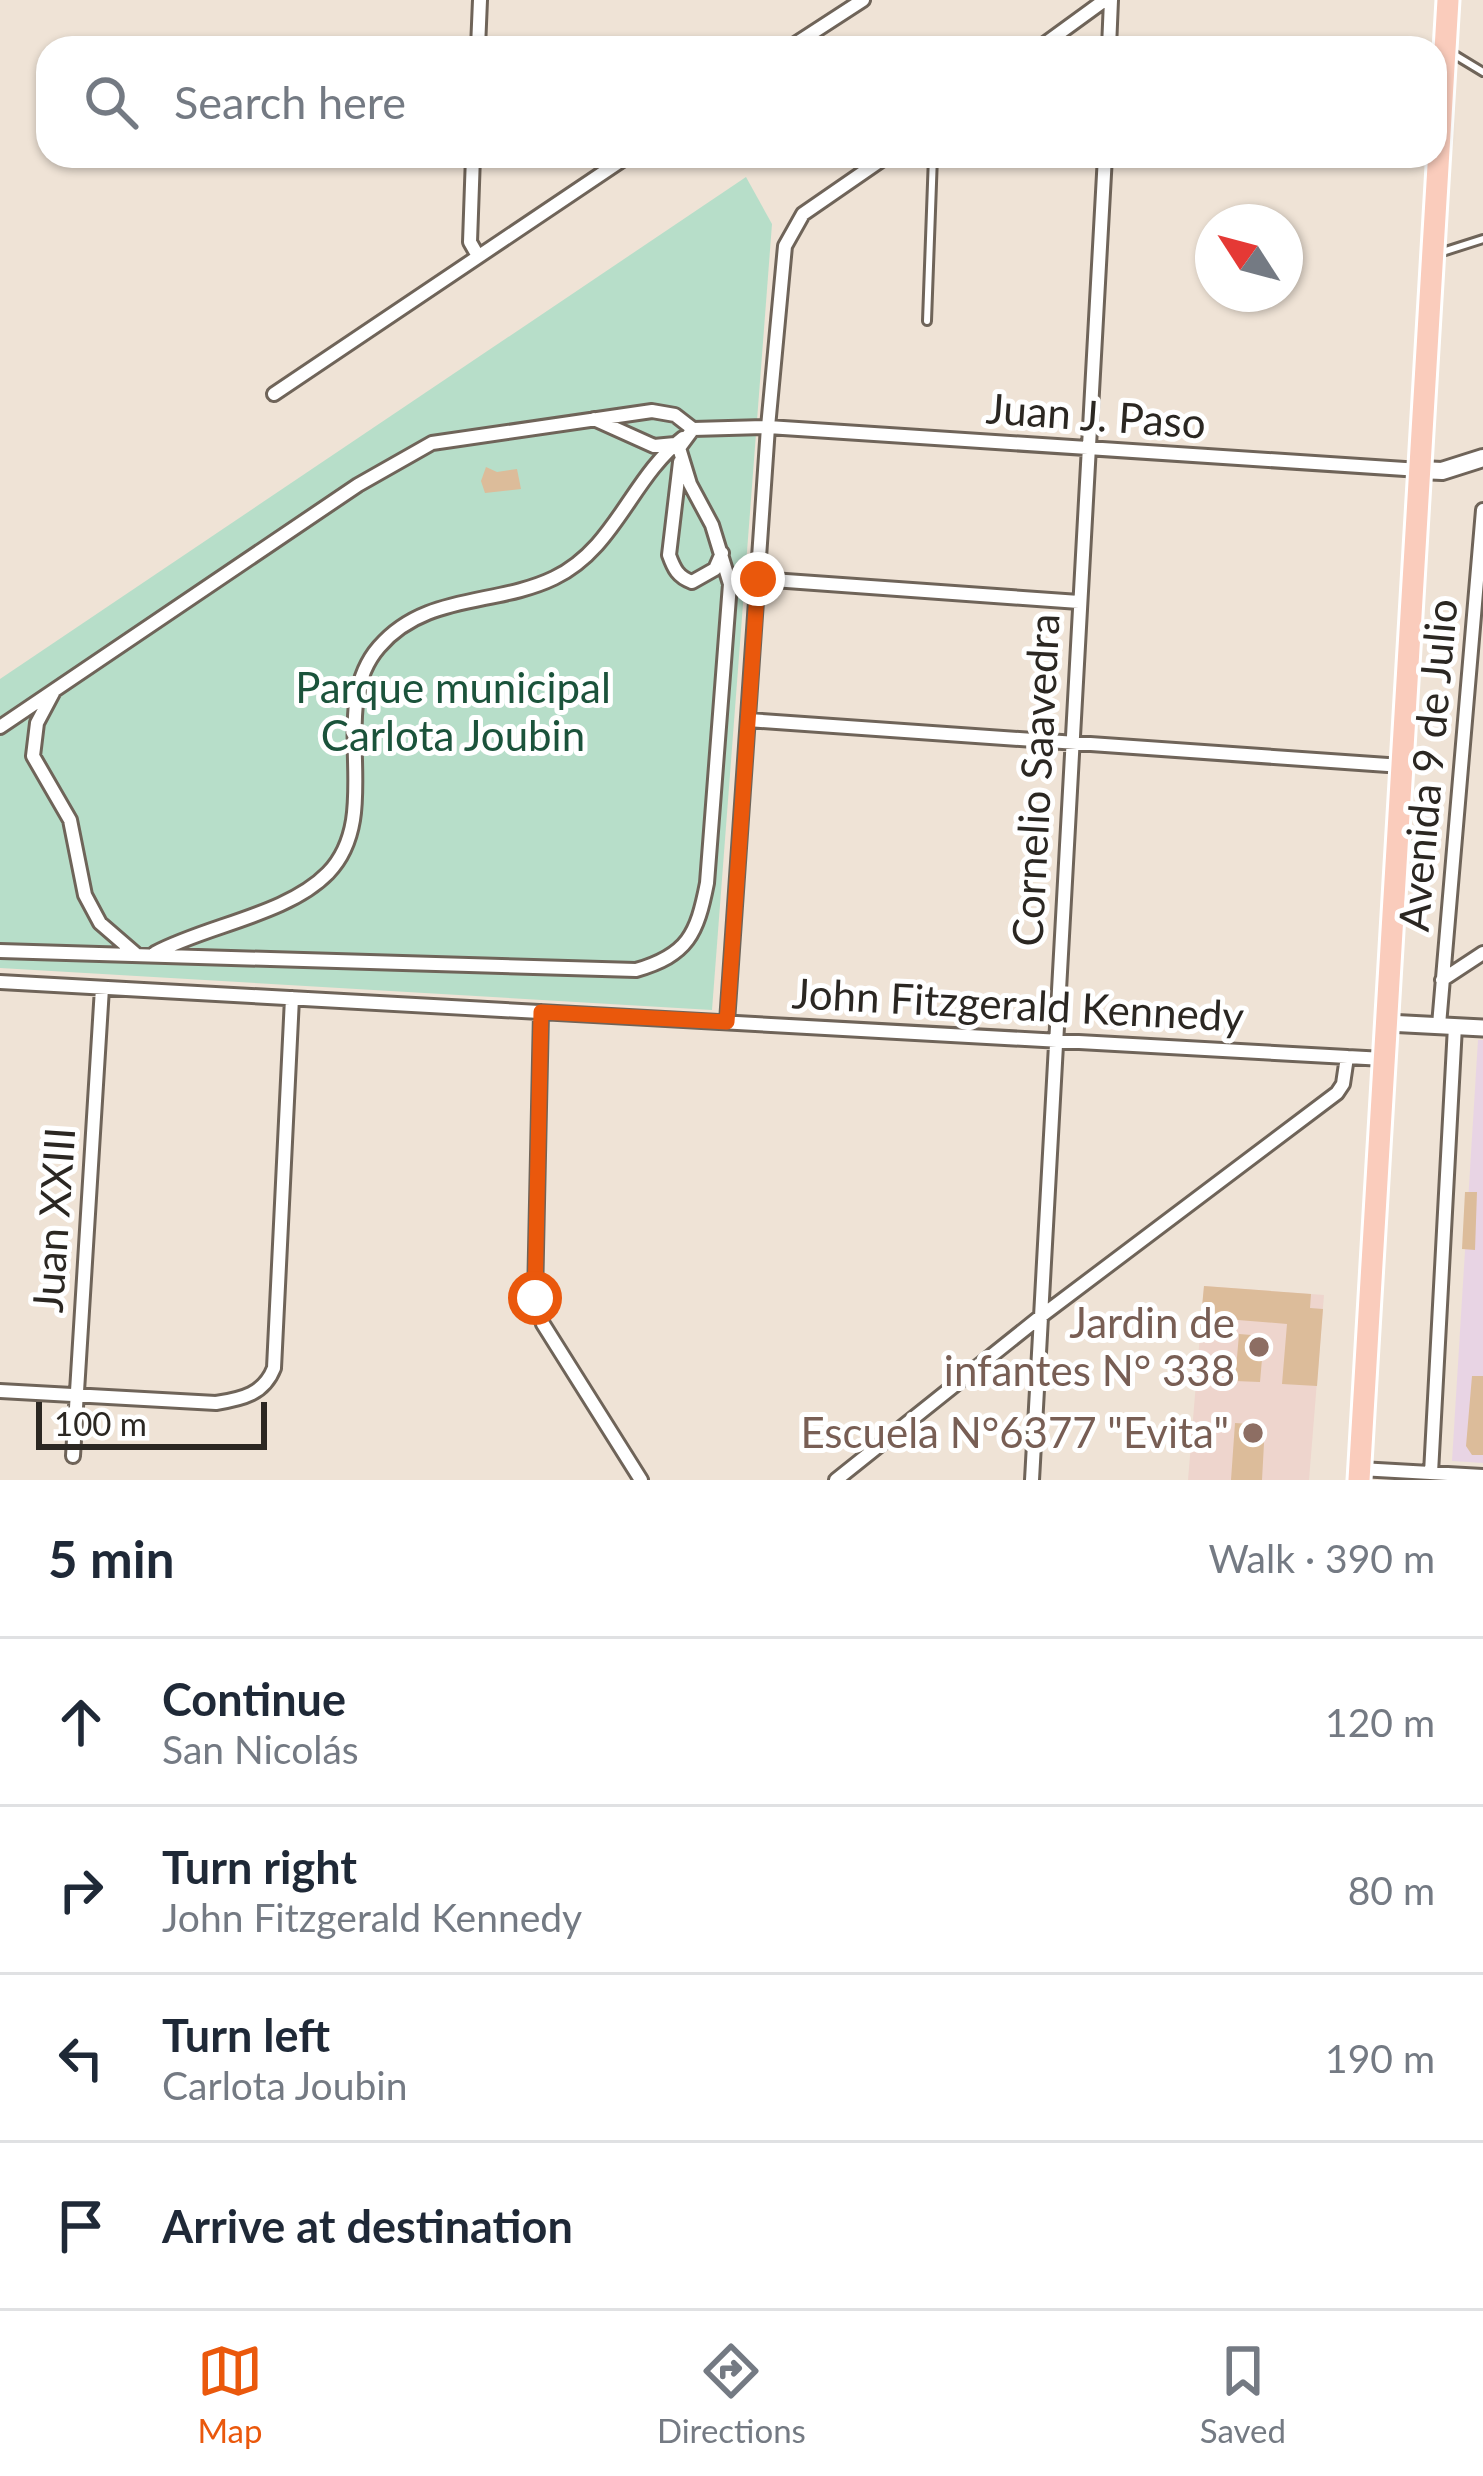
<!DOCTYPE html>
<meta charset="utf-8">
<style>
:root{--surface:#fff;--page:#f2f2f3;--text:#1f2937;--muted:#747a83;--line:#e0e1e3;--accent:#ea580c}
body{margin:0;font-family:Lato,sans-serif;background:var(--page);color:var(--text)}
.compass{position:absolute;left:1195px;top:204px;width:108px;height:108px;border-radius:50%;background:var(--surface);box-shadow:0 3px 9px #0004;rotate:306deg}
.scale{position:absolute;left:36px;bottom:30px;width:231px;box-sizing:border-box;padding-left:12px;border:6px solid #2b2722;border-top:0;font-size:33px;line-height:42px;white-space:nowrap;color:#2b2722;-webkit-text-stroke:9px #fff;paint-order:stroke}
.stop{position:absolute;width:36px;height:36px;margin:-27px;border:9px solid #ea580c;border-radius:50%;background:#fff}
.stop.end{background:#ea580c;border-color:#fff;box-shadow:0 3px 12px #0008}
.list{margin:0;padding:0;list-style:none}
h2{display:flex;justify-content:space-between;align-items:center;height:156px;margin:0;padding:0 48px;font-size:51px}
h2 small{font-size:39px;font-weight:400;color:var(--muted)}
.list li{display:grid;grid-template-columns:78px 1fr auto;gap:36px;align-items:center;box-sizing:border-box;height:168px;padding:0 48px;border-top:3px solid var(--line)}
.list b{display:block;font-size:45px;white-space:nowrap}
.list p{margin:0;font-size:39px;white-space:nowrap;color:var(--muted)}
.list em{font-size:39px;font-style:normal;color:var(--muted)}
.icon{flex:none;width:66px;height:66px;fill:none;stroke:currentColor;stroke-width:2;stroke-linecap:round;stroke-linejoin:round}
.map{position:relative;flex:none;width:1483px;height:1480px;overflow:hidden}
.search{position:absolute;background:var(--surface);box-shadow:0 3px 9px #0004;left:36px;right:36px;top:36px;height:132px;display:flex;align-items:center;gap:30px;box-sizing:border-box;padding:0 42px;border-radius:36px;color:var(--muted);font-size:45px}
.sheet{height:828px;background:var(--surface)}
nav{display:flex;justify-content:space-around;align-items:center;box-sizing:border-box;height:168px;border-top:3px solid var(--line);background:var(--surface);font-size:33px;color:var(--muted)}
nav a{display:grid;justify-items:center;gap:6px}
nav .on{color:var(--accent)}
.map>svg:first-child{display:block}
.industrial{fill:#e8d4e4}
.education{fill:#eed5cd}
.green{fill:#b7dec9}
.building{fill:#dcbc9a}
.lines{fill:none;stroke-linecap:round;stroke-linejoin:round}
.service-casing{stroke:#6f6459;stroke-width:12}
.minor-casing{stroke:#6f6459;stroke-width:18}
.tertiary-casing{stroke:#6f6459;stroke-width:21}
.secondary-casing{stroke:#6f6459;stroke-width:22}
.trunk-casing{stroke:#fff;stroke-width:27}
.service{stroke:#fff;stroke-width:6}
.minor{stroke:#fff;stroke-width:12}
.tertiary{stroke:#fff;stroke-width:15}
.secondary{stroke:#fff;stroke-width:16}
.trunk{stroke:#faccbc;stroke-width:21}
.route{stroke:#ea580c;stroke-width:15}
.education-dot{fill:#8d6e63;stroke:#fff;stroke-width:4.5}
.labels{text-anchor:middle;stroke-width:10;stroke-linejoin:round;paint-order:stroke}
.street-label{font-size:42px;fill:#2b2722;stroke:#fff}
.park-label{font-size:42px;fill:#1b533b;stroke:#fff}
.education-label{font-size:42px;fill:#785e54;stroke:#fff;text-anchor:end}
</style>
<div class="map">
<svg width="1483" height="1480" viewBox="0 0 1483 1480">
<rect width="100%" height="100%" fill="#efe3d6"/>
<path class="industrial" d="M1478 1040H1483V1463L1452 1461Z"/>
<path class="education" d="M1204 1286 1324 1295 1309 1480H1188Z"/>
<path class="green" d="M746 177 772 224 712 1010 0 968V679Z"/>
<path class="building" d="M486 467 497 472 517 469 521 489 485 493 481 481Z
M1465 1192H1477L1475 1250 1462 1249Z
M1204 1286 1311 1294 1310 1308 1323 1309 1317 1386 1282 1384 1287 1324 1201 1317Z
M1239 1334 1264 1336 1260 1382 1235 1381Z
M1472 1376H1483V1455H1472L1466 1446Z
M1235 1423 1265 1425 1262 1480H1231Z"/>
<g class="lines">
<defs>
<path id="service" d="M1450 52 1483 72
M1436 254 1483 239
M927 321 933 156"/>
<path id="minor" d="M478 48 480 0
M789 48 863 0
M1039 48 1105 0
M1109 48 1111 0
M473 156 470 242 478 256
M274 394 628 156
M594 419 654 446 675 444
M680 462 669 555C674 569 678 577 692 582L715 569 722 553
M758 579 1079 602
M54 691 37 723 33 756 70 820 85 895 100 923 137 955
M748 720 1402 766
M0 727 358 485 432 443 652 411 675 415 693 429 768 427 1420 470
M0 951 636 970C688 955 697 934 707 883L730 584 712 525 690 484 679 448 693 429
M155 953C207 925 287 915 328 873 386 813 325 709 379 647 425 593 496 606 554 578 616 548 631 478 683 438
M1442 980 1483 953
M0 982 1384 1059
M541 1012 535 1298 543 1324 641 1480
M727 1022 768 427 785 246 803 214 887 156
M1439 1025 1483 510
M0 1391 216 1403C242 1399 264 1394 274 1368L292 998
M73 1456 102 988
M1360 1469 1483 1476
M1431 1473 1455 1026
M836 1480 1040 1317 1337 1093 1343 1084 1347 1057
M1032 1480 1105 156"/>
<path id="tertiary" d="M1387 1023 1483 1028"/>
<path id="secondary" d="M1420 470 1442 471 1483 458"/>
<path id="trunk" d="M1359 1480 1448 0"/>
</defs>
<use href="#service" class="service-casing"/>
<use href="#minor" class="minor-casing"/>
<use href="#tertiary" class="tertiary-casing"/>
<use href="#secondary" class="secondary-casing"/>
<use href="#trunk" class="trunk-casing"/>
<use href="#service" class="service"/>
<use href="#minor" class="minor"/>
<use href="#tertiary" class="tertiary"/>
<use href="#secondary" class="secondary"/>
<use href="#trunk" class="trunk"/>
</g>
<g class="lines">
<path class="route" d="M535 1298 541 1012 727 1022 758 579"/>
</g>
<g class="education-dot">
<circle cx="1259" cy="1347" r="12"/>
<circle cx="1253" cy="1433" r="12"/>
</g>
<g class="labels">
<g class="street-label">
<text transform="translate(1096 416) rotate(4)" y="15">Juan J. Paso</text>
<text transform="translate(1428 765) rotate(-85)" y="15">Avenida 9 de Julio</text>
<text transform="translate(1036 780) rotate(-87)" y="15">Cornelio Saavedra</text>
<text transform="translate(1018 1005) rotate(3)" y="15">John Fitzgerald Kennedy</text>
<text transform="translate(54 1220) rotate(-86)" y="15">Juan XXIII</text>
</g>
<g class="park-label">
<text x="453" y="703">Parque municipal<tspan x="453" dy="48">Carlota Joubin</tspan></text>
</g>
<g class="education-label">
<text x="1235" y="1338">Jardin de<tspan x="1235" dy="48">infantes N° 338</tspan></text>
<text x="1229" y="1448">Escuela N°6377 "Evita"</text>
</g>
</g>
</svg>
<svg class="compass" viewBox="-18 -18 36 36"><path d="M0-13l5 13h-10z" fill="#e53935"/><path d="M0 13l5-13h-10z" fill="#747a83"/></svg>
<div class="scale">100 m</div>
<div class="stop" style="left:535px;top:1298px"></div>
<div class="stop end" style="left:758px;top:579px"></div>
<div class="search"><svg class="icon" aria-label="search" viewBox="0 0 24 24"><circle cx="10" cy="10" r="6"/><path d="M15 15l6 6"/></svg>Search here</div>
</div>
<section class="sheet">
<h2>5 min<small>Walk · 390 m</small></h2>
<ul class="list">
<li><svg class="icon" aria-label="ahead" viewBox="0 0 24 24"><path d="M12 20V5M6 11l6-6 6 6"/></svg><div><b>Continue</b><p>San Nicolás</p></div><em>120 m</em></li>
<li><svg class="icon" aria-label="right" viewBox="0 0 24 24"><path d="M7 20v-9h11M14 6l5 5-5 5"/></svg><div><b>Turn right</b><p>John Fitzgerald Kennedy</p></div><em>80 m</em></li>
<li><svg class="icon" aria-label="left" viewBox="0 0 24 24"><path d="M17 20v-9H6M10 6l-5 5 5 5"/></svg><div><b>Turn left</b><p>Carlota Joubin</p></div><em>190 m</em></li>
<li><svg class="icon" aria-label="arrive" viewBox="0 0 24 24"><path d="M6 21V4h12l-3 4 3 4H6"/></svg><div><b>Arrive at destination</b></div></li>
</ul>
</section>
<nav>
<a class="on"><svg class="icon" aria-label="map" viewBox="0 0 24 24"><path d="M3 6l6-2 6 2 6-2v14l-6 2-6-2-6 2zM9 4v14M15 6v14"/></svg>Map</a>
<a><svg class="icon" aria-label="directions" viewBox="0 0 24 24"><path d="M12 3l9 9-9 9-9-9zM9 14v-3h6M13 9l2 2-2 2"/></svg>Directions</a>
<a><svg class="icon" aria-label="saved" viewBox="0 0 24 24"><path d="M7 4h10v16l-5-4-5 4z"/></svg>Saved</a>
</nav>
